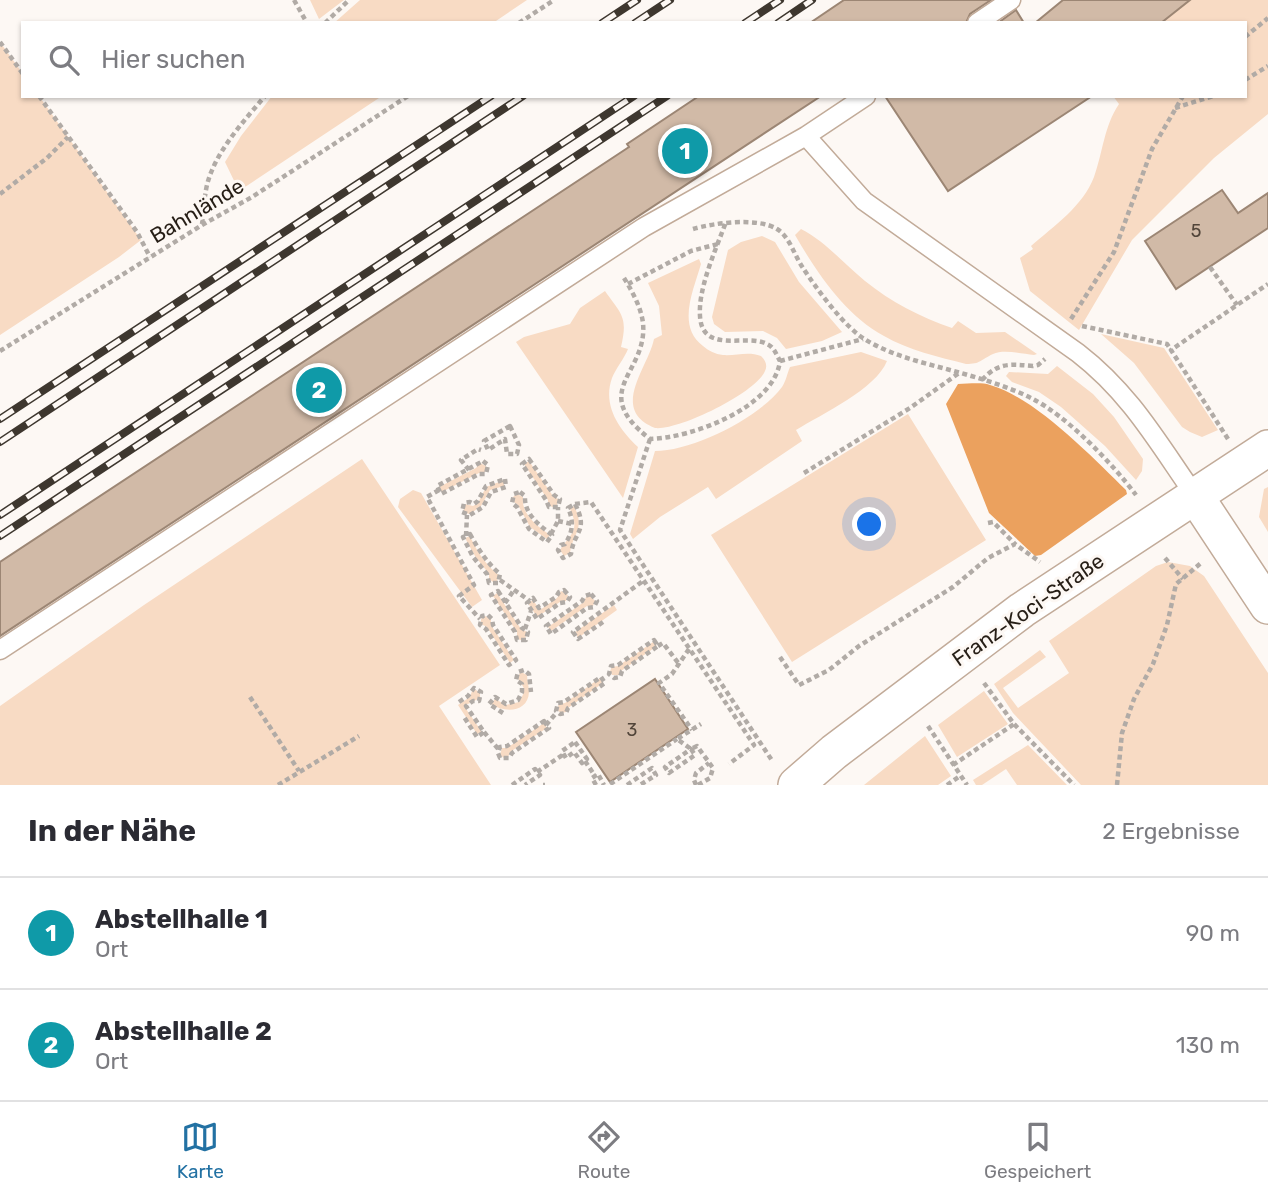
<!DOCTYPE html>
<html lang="de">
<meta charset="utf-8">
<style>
:root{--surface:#fff;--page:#f2f2f3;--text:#2b2b33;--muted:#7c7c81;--line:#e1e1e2;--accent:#2271a3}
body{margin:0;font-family:Rubik,sans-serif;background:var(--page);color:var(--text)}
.you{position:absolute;left:870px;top:525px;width:24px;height:24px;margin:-18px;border:5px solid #fff;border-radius:50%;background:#1a73e8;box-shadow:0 0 0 10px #1a73e833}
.badge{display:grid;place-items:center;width:46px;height:46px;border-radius:50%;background:var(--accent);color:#fff;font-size:23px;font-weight:700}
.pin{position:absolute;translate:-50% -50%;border:4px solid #fff;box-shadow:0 2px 7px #0006}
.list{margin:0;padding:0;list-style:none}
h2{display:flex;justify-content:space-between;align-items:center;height:91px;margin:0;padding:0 28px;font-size:30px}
h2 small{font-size:23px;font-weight:400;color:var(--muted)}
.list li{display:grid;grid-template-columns:46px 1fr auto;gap:21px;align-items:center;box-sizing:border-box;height:112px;padding:0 28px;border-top:2px solid var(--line)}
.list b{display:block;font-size:26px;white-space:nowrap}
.list p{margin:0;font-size:23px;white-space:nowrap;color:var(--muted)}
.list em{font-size:23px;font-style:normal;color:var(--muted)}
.icon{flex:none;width:38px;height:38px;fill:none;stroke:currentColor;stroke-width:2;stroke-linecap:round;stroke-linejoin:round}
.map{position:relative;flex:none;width:1268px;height:785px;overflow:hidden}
.search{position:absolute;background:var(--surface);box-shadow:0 2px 5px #0004;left:21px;right:21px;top:21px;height:77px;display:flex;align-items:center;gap:18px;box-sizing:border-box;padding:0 24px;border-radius:0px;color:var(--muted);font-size:26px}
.sheet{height:315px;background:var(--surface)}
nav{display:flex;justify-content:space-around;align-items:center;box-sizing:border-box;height:98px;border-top:2px solid var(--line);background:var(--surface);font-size:19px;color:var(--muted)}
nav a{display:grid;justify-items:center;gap:4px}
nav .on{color:var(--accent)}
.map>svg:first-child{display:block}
.green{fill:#f8dbc4}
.forest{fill:#eba15e}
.building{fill:#d1baa7;stroke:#9c8674;stroke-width:2}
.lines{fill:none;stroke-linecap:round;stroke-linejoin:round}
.lane-casing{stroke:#c2ab99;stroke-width:21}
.street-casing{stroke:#c2ab99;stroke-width:38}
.path{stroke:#b1aba6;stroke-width:4.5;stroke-dasharray:5 3.5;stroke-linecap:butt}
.lane{stroke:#fff;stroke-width:18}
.street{stroke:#fff;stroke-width:35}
.rail-casing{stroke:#3e372f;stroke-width:8}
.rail{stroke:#fdf8f4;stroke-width:5;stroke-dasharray:16;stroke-linecap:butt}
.labels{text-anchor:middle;stroke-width:6;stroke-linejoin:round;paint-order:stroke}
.number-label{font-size:18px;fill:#51453a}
.street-label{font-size:21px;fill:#261e16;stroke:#fdf8f4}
</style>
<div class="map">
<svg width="1268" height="785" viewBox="0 0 1268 785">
<rect width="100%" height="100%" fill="#fdf8f4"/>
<path class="green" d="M310 0H344L319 19Z
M360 0H527L493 23H334Z
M1190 0H1268V114L1214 158 1132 240 1079 330 1030 291 1020 258 1033 249 1031 246C1054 226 1083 206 1094 177 1103 152 1104 126 1119 104L1113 96H1245V23H1161Z
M0 42 23 74V96H39L141 240 119 257 0 335Z
M272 96H382L239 191 225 162 241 136Z
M801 229C826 242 843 263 865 281 891 302 920 317 952 328L958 321 976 333 1005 332 1037 354 1034 355C1022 354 1004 349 993 354 980 360 981 364 966 364 939 357 908 350 884 336 845 315 817 273 795 235Z
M762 236 775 242 799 282 842 332 822 341 786 349 777 338 763 331 725 332 714 324 712 317 728 250 741 242Z
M699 259 701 264C694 289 676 326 703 346 709 351 715 354 723 355 736 356 748 351 761 356 765 360 768 365 765 371 756 393 678 431 655 428 609 410 648 368 654 339L662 335 659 306 648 283Z
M605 291C622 315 628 317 621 347L628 349C624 359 616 368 612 378 602 406 620 430 638 447L623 498 516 342 524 337 570 324 580 308Z
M1101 334 1164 348 1218 430 1202 437 1190 432 1182 427 1134 363Z
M861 352 887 361C876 389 822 414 796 430L802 441 716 499 708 487 660 517 633 539 630 534 655 451C693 451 759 418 782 387 786 381 787 374 790 367Z
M1057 366 1093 394 1114 417 1143 459 1142 471 1136 480 1105 446 1061 407 1039 392 1012 382 1006 376 1009 372 1048 374Z
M908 414 986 540 792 662 711 535Z
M362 459 500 665 439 706 491 785H0V706L144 605Z
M529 461 553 496 558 499 557 506 552 507 548 504V500L524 464Z
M480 463 486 466 485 472 479 473 442 492 439 487 476 468Z
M504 480V486L490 490 481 506 470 514 465 513 463 508 465 504 473 506 478 503 486 487Z
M1268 487V532L1259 517 1264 489Z
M413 490 421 493 482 600 472 607 398 507 400 499Z
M517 494 523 497C521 514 537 526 550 535L547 539 530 527 518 505 514 502 513 497Z
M574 506C586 529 572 534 570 553L564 556 560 550C569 535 581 532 570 509Z
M470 536C476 550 487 567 499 575L497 581 493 582 489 579V574L475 556 465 538Z
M1168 562 1190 566 1204 576 1268 673V785H1081L1013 713 994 684 1040 650 1046 657 1003 688 1018 708 1069 673 1049 641 1156 566Z
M561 591 568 595 566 601 560 602 537 617 528 603 533 600 540 610 557 598Z
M497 593 521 629 527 632 525 639 520 640 517 637V632L493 596Z
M591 596 595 601 593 606H587L551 631 548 627 584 602 586 597Z
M614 605 617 610 578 638 575 632Z
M485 616 491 619V625L514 660 510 663 487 627 481 624V619Z
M653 642 657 646 621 671 619 675H612L610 671 612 667 618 666Z
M521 672 527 675C527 681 529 686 529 692 528 713 504 713 491 704L495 699 506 705 519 702C529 686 522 688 517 677Z
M600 678 603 683 568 708 566 712 561 713 557 710 559 704 565 703Z
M476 690 480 693V698L464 706 482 732 477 734 458 705 470 697 472 691Z
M984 691 1008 724 957 757 938 725Z
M544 723 547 728 510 752 508 757 504 758 500 755 502 748H507Z
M925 736 951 776 938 785H864Z
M1028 745 1067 785H1017L1006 769 982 785H976L973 780Z"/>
<path class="forest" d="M958 384C968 384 981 382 990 385 1036 398 1092 457 1126 490L1127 494 1041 555 1035 556 989 513 946 404Z"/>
<path class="building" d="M844 0H991L970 14 966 23H810Z
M1063 0H1190L1161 23H1035Z
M1016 10 1024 23H998Z
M699 96H821L0 636V562L629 147 627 144Z
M885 96H1092L948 191Z
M1222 190 1238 213 1268 193V228L1176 289 1145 241Z
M655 679 688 729 610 782 576 732Z"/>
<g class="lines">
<defs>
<path id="lane" d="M977 23 1011 0
M806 136 864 201 1078 353C1131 394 1158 443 1196 497
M0 650 644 227 806 136 866 96"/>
<path id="street" d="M1196 497 1268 606
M796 785 834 752 1022 610 1268 448"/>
</defs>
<use href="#lane" class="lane-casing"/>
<use href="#street" class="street-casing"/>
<path class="path" d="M294 0 307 23
M325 23 349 0
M519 23 554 0
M1245 37 1268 18
M0 42 23 74
M1245 80 1268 66
M39 96 137 232 150 257
M1175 108 1213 96
M0 194 47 158 68 137
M202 224C204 211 204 198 207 185 215 152 244 121 265 96
M693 229C713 223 758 217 777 229 790 237 794 255 803 268 816 288 845 328 866 340 894 357 929 364 961 373 985 380 1009 387 1031 398 1067 416 1112 463 1136 495
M1210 267 1237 305
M624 278C632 291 641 307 643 323 648 374 587 390 650 439 691 438 774 408 780 361 776 354 774 347 767 344 747 333 702 355 700 316 698 288 716 249 726 222
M628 284 691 251 718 244
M1071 319 1114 252 1152 149 1183 96
M1082 326 1167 344 1171 350
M0 351 202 225 252 197 408 96
M780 361 863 339
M982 380C998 362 1011 364 1033 366L1038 365 1045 359
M510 426 519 445 517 454H507L505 439 488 450 484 441Z
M650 439 620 530 773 762
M1228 439 1171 350 1268 284
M529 459 554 495 560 499 558 507H549L546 500 522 464Z
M483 461 488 465 486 474H479L441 494 437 486Z
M469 470 461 460 478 449 481 450
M804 473 910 408 959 373
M505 479 506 487 491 492 483 507 470 515 462 512 464 503 470 502 474 504 478 501 486 486Z
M439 490 427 497 474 585 459 596 480 619
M520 492 525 496C524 514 539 525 552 535L547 542 529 529 517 507 512 503 514 494Z
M575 504 591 502 754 745 729 764
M575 504C589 531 574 531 571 554L563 558 558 550 561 545 565 544C573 532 574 521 568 508Z
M558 521 572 524
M988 523 993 522 1015 544
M470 534C478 549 488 564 500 574L498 583H489L487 574 473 557 463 537Z
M551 534 558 521V507
M466 536 467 515
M1165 558 1183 579
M500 580 530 601
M564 590 570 597 567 602 560 603 537 619 527 603 533 598 539 608 556 597 559 592Z
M498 591 522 628 528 632 526 640H517L515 632 491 595Z
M591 594 597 601 594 607 587 608 551 634 546 626 582 601 585 596Z
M505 603 514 590
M488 615 492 619 493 625 516 660 509 665 486 629 480 625 482 616Z
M603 622 578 639 573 632 643 581
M525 629 531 611
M654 640 658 646 622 671 620 677 614 678 609 674 611 666 618 665Z
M658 646 663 643 679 664
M689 649 672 674 659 683 692 730
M780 657 799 685 829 670 859 646 953 587 988 558 1015 544 1040 562
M601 677 605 683 568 708 566 713 560 714 556 711 558 703 564 702Z
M984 683 1014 724 1074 785
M250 697 299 771
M459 702 468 696 474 688 481 692 479 701H473L466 706 484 732 477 737 464 717
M503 713 489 704 495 697 506 704 518 700 522 692V684L516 680 518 672 524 670 529 674 531 692
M544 721 549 728 512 753 509 758H500L498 753 500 747 507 746Z
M546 725 557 712
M928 726 967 785
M484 732 499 750
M575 742 587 759 582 763 574 752 566 758 562 751Z
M691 749 695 755 669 773 665 767Z
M585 761 595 776
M953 765 1014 724
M537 772 564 754
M611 781 612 783 677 739
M278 785 359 736
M512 785 535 769 540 775 525 785
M543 785H545
M596 785 592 778 598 774 604 785
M627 785 652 768 656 775 640 785
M696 785 694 780 696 773 709 763
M698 785 710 778 713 768 697 746 691 749 677 739 701 724
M947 785 960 776
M1117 785 1122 733 1134 699 1153 664 1167 625 1176 584 1201 563"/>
<use href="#lane" class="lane"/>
<use href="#street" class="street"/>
<defs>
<path id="rail" d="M602 23 637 0
M635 23 670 0
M745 23 780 0
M778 23 812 0
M0 419 491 96
M0 442 523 96
M0 515 634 96
M0 536 667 96"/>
</defs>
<use href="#rail" class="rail-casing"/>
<use href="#rail" class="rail"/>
</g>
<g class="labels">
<g class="number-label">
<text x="1196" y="237">5</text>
<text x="632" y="736">3</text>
</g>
<g class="street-label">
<text transform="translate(197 211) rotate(-31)" y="7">Bahnlände</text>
<text transform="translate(1028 610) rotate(-35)" y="7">Franz-Koci-Straße</text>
</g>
</g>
</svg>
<div class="you"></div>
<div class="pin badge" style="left:685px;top:151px;background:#0f9aa8">1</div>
<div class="pin badge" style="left:319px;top:390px;background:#0f9aa8">2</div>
<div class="search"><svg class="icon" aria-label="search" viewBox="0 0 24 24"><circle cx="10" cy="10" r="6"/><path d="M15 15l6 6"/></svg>Hier suchen</div>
</div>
<section class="sheet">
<h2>In der Nähe<small>2 Ergebnisse</small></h2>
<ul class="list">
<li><span class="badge" style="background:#0f9aa8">1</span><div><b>Abstellhalle 1</b><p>Ort</p></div><em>90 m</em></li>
<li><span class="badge" style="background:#0f9aa8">2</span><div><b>Abstellhalle 2</b><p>Ort</p></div><em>130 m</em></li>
</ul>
</section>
<nav>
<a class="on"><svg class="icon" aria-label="map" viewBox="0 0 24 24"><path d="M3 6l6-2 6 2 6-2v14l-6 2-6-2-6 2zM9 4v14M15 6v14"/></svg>Karte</a>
<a><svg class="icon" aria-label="directions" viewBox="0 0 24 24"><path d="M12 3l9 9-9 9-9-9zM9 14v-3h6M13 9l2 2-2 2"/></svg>Route</a>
<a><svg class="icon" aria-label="saved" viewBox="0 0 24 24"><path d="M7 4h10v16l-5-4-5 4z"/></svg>Gespeichert</a>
</nav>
